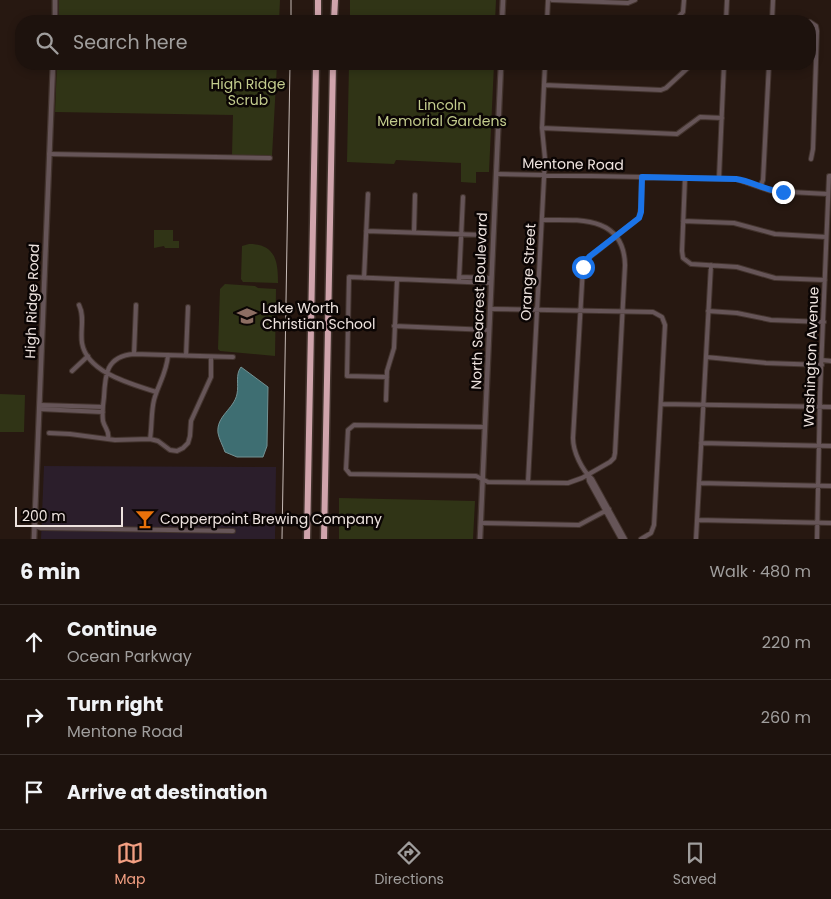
<!DOCTYPE html>
<meta charset="utf-8">
<style>
:root{--surface:#1d120d;--page:#251b16;--text:#f1f3f6;--muted:#a09e9d;--line:#3b322e;--accent:#f39f82}
body{margin:0;font-family:Poppins,sans-serif;background:var(--page);color:var(--text)}
.scale{position:absolute;left:15px;bottom:12px;width:108px;box-sizing:border-box;padding-left:5px;border:2px solid #eee3df;border-top:0;font-size:14px;line-height:18px;white-space:nowrap;color:#eee3df;-webkit-text-stroke:4px #0b0504;paint-order:stroke}
.stop{position:absolute;width:15px;height:15px;margin:-11px;border:4px solid #1a73e8;border-radius:50%;background:#fff}
.stop.end{background:#1a73e8;border-color:#fff;box-shadow:0 1px 5px #0008}
.list{margin:0;padding:0;list-style:none}
h2{display:flex;justify-content:space-between;align-items:center;height:65px;margin:0;padding:0 20px;font-size:21px}
h2 small{font-size:16px;font-weight:400;color:var(--muted)}
.list li{display:grid;grid-template-columns:32px 1fr auto;gap:15px;align-items:center;box-sizing:border-box;height:75px;padding:0 20px;border-top:1px solid var(--line)}
.list b{display:block;font-size:19px;white-space:nowrap}
.list p{margin:0;font-size:16px;white-space:nowrap;color:var(--muted)}
.list em{font-size:16px;font-style:normal;color:var(--muted)}
.icon{flex:none;width:28px;height:28px;fill:none;stroke:currentColor;stroke-width:2;stroke-linecap:round;stroke-linejoin:round}
.map{position:relative;flex:none;width:831px;height:539px;overflow:hidden}
.search{position:absolute;background:var(--surface);box-shadow:0 2px 8px #0003;left:15px;right:15px;top:15px;height:55px;display:flex;align-items:center;gap:12px;box-sizing:border-box;padding:0 18px;border-radius:20px;color:var(--muted);font-size:19px}
.sheet{height:290px;background:var(--surface)}
nav{display:flex;justify-content:space-around;align-items:center;box-sizing:border-box;height:70px;border-top:1px solid var(--line);background:var(--surface);font-size:14px;color:var(--muted)}
nav a{display:grid;justify-items:center;gap:2px}
nav .on{color:var(--accent)}
.map>svg:first-child{display:block}
.industrial{fill:#2b1e2b}
.green{fill:#303416}
.water{fill:#3e6e72;stroke:#739193}
.lines{fill:none;stroke-linecap:round;stroke-linejoin:round}
.minor-casing{stroke:#43342e;stroke-width:6}
.tertiary-casing{stroke:#43342e;stroke-width:7}
.motorway-casing{stroke:#43342e;stroke-width:9}
.minor{stroke:#665558;stroke-width:4}
.tertiary{stroke:#665558;stroke-width:4.5}
.motorway{stroke:#d0a4ac;stroke-width:6}
.rail{stroke:#c7bbb7;stroke-width:1}
.route{stroke:#1a73e8;stroke-width:6}
.labels{text-anchor:middle;stroke-width:5;stroke-linejoin:round;paint-order:stroke}
.park-label{font-size:14px;fill:#c3cc8d;stroke:#0b0504}
.street-label{font-size:14px;fill:#eee3df;stroke:#0b0504}
.poi-label{font-size:14px;fill:#eee3df;stroke:#0b0504;text-anchor:start}
</style>
<div class="map">
<svg width="831" height="539" viewBox="0 0 831 539">
<rect width="100%" height="100%" fill="#271811"/>
<path class="industrial" d="M44 466 276 467 275 539H41Z"/>
<path class="green" d="M59 0H280L279 21H59Z
M350 0H496L495 21H350Z
M57 64H277L272 156 232 155 233 115 55 112Z
M349 64H494L489 172H476V183L461 182V163L396 160 394 164 347 162Z
M154 230H173V241H179V248H165L164 246 154 248Z
M249 244C276 244 278 262 278 283L243 282 241 279 242 246Z
M225 284 255 286 258 288 276 289 275 356 220 351 218 349 220 289Z
M0 394 25 395 24 432H0Z
M339 498 475 501 473 539H339Z"/>
<path class="water" d="M241 367 268 387 267 446 263 457H237L225 452C223 446 219 439 218 433 216 416 234 409 237 394 239 384 235 375 241 367Z"/>
<g class="lines">
<defs>
<path id="minor" d="M552 0 628 3 635 0
M772 20 790 21
M547 21 548 0
M675 21 683 12 684 0
M726 21 727 0
M772 21 773 0
M810 22 816 26 817 31 813 149 811 159
M544 85 661 90 666 88 692 64
M542 128 677 134 700 117 722 118
M49 154 270 158
M496 174 736 179 771 191 828 194
M685 178 682 251 683 258 691 264 737 267 775 278 825 280
M719 178 724 64
M760 187 763 180 769 64
M683 221 734 223 775 234 826 237
M366 231 484 235
M414 232 415 195
M459 277 491 278
M364 278 368 194
M459 281 463 197
M79 305C85 317 80 330 82 343 87 373 132 384 156 392
M490 309 653 312 662 317 665 325 654 525 651 533 641 539
M708 311 737 313 771 320 824 322
M394 326 489 330
M134 354 136 305
M186 356 188 307
M706 357 766 363 822 365
M822 360 831 361
M72 371 88 356
M387 377 347 376 349 277 491 283
M386 400 387 371 394 348 397 280
M661 404 831 407
M40 405 103 407
M39 409 103 412
M485 427 354 425 348 430 346 469 350 474 476 476 488 482 568 483 582 478 610 462 614 458 615 453 625 265C624 215 578 220 542 220
M49 433 70 434 115 440 150 439 158 441 170 450 177 451 183 448 188 443 190 436 191 421 211 377V357
M108 439C110 431 105 429 103 421 102 413 103 404 104 397 105 375 106 356 134 354L233 357
M150 439C152 427 151 412 154 400 158 385 167 372 168 355
M701 443 831 446
M588 475 589 481 621 539
M528 482 545 159 542 128 545 64
M699 483 831 486
M697 520 831 523
M481 523 579 525 609 509
M35 526 41 528 233 531
M625 539 592 479C582 470 573 452 573 438L583 267 585 262 591 256 639 218 641 208 642 177
M696 539 711 265
M817 539 820 394 829 176H831"/>
<path id="tertiary" d="M55 21V0
M502 21 503 0
M34 539 53 64
M480 539 501 64"/>
<path id="motorway" d="M318 21V0
M334 21 335 0
M307 539 316 64
M324 539 333 64"/>
</defs>
<use href="#minor" class="minor-casing"/>
<use href="#tertiary" class="tertiary-casing"/>
<use href="#motorway" class="motorway-casing"/>
<use href="#minor" class="minor"/>
<use href="#tertiary" class="tertiary"/>
<use href="#motorway" class="motorway"/>
<path class="rail" d="M291 21V0
M282 539 290 64"/>
</g>
<g class="lines">
<path class="route" d="M583 267 585 262 590 256 639 218 641 212 642 177 736 179C752 181 766 191 783 192"/>
</g>
<defs>
<symbol id="school-bare" viewBox="-9 -9 18 18"><path d="M0-5L7-2L0 1L-7-2ZM-4 1L0 2.5L4 1V4Q0 6-4 4Z" fill="#8d6e63" stroke="#0b0504" stroke-width="2.5" paint-order="stroke"/></symbol>
<symbol id="bar-bare" viewBox="-9 -9 18 18"><path d="M-6-5H6L.8 .8V4.5H3.5V6h-7V4.5H-.8V.8Z" fill="#e8710a" stroke="#0b0504" stroke-width="2.5" paint-order="stroke"/></symbol>
</defs>
<g fill-rule="evenodd">
<use href="#school-bare" x="233" y="302" width="28" height="28"/>
<use href="#bar-bare" x="131" y="505" width="28" height="28"/>
</g>
<g class="labels">
<g class="park-label">
<text x="248" y="89">High Ridge<tspan x="248" dy="16">Scrub</tspan></text>
<text x="442" y="110">Lincoln<tspan x="442" dy="16">Memorial Gardens</tspan></text>
</g>
<g class="street-label">
<text transform="translate(573 164) rotate(1)" y="5">Mentone Road</text>
<text transform="translate(528 272) rotate(-87)" y="5">Orange Street</text>
<text transform="translate(32 301) rotate(-88)" y="5">High Ridge Road</text>
<text transform="translate(479 301) rotate(-88)" y="5">North Seacrest Boulevard</text>
<text transform="translate(811 357) rotate(-88)" y="5">Washington Avenue</text>
</g>
<g class="poi-label">
<text x="262" y="313">Lake Worth<tspan x="262" dy="16">Christian School</tspan></text>
<text x="160" y="524">Copperpoint Brewing Company</text>
</g>
</g>
</svg>
<div class="scale">200 m</div>
<div class="stop" style="left:583px;top:267px"></div>
<div class="stop end" style="left:783px;top:192px"></div>
<div class="search"><svg class="icon" aria-label="search" viewBox="0 0 24 24"><circle cx="10" cy="10" r="6"/><path d="M15 15l6 6"/></svg>Search here</div>
</div>
<section class="sheet">
<h2>6 min<small>Walk · 480 m</small></h2>
<ul class="list">
<li><svg class="icon" aria-label="ahead" viewBox="0 0 24 24"><path d="M12 20V5M6 11l6-6 6 6"/></svg><div><b>Continue</b><p>Ocean Parkway</p></div><em>220 m</em></li>
<li><svg class="icon" aria-label="right" viewBox="0 0 24 24"><path d="M7 20v-9h11M14 6l5 5-5 5"/></svg><div><b>Turn right</b><p>Mentone Road</p></div><em>260 m</em></li>
<li><svg class="icon" aria-label="arrive" viewBox="0 0 24 24"><path d="M6 21V4h12l-3 4 3 4H6"/></svg><div><b>Arrive at destination</b></div></li>
</ul>
</section>
<nav>
<a class="on"><svg class="icon" aria-label="map" viewBox="0 0 24 24"><path d="M3 6l6-2 6 2 6-2v14l-6 2-6-2-6 2zM9 4v14M15 6v14"/></svg>Map</a>
<a><svg class="icon" aria-label="directions" viewBox="0 0 24 24"><path d="M12 3l9 9-9 9-9-9zM9 14v-3h6M13 9l2 2-2 2"/></svg>Directions</a>
<a><svg class="icon" aria-label="saved" viewBox="0 0 24 24"><path d="M7 4h10v16l-5-4-5 4z"/></svg>Saved</a>
</nav>
